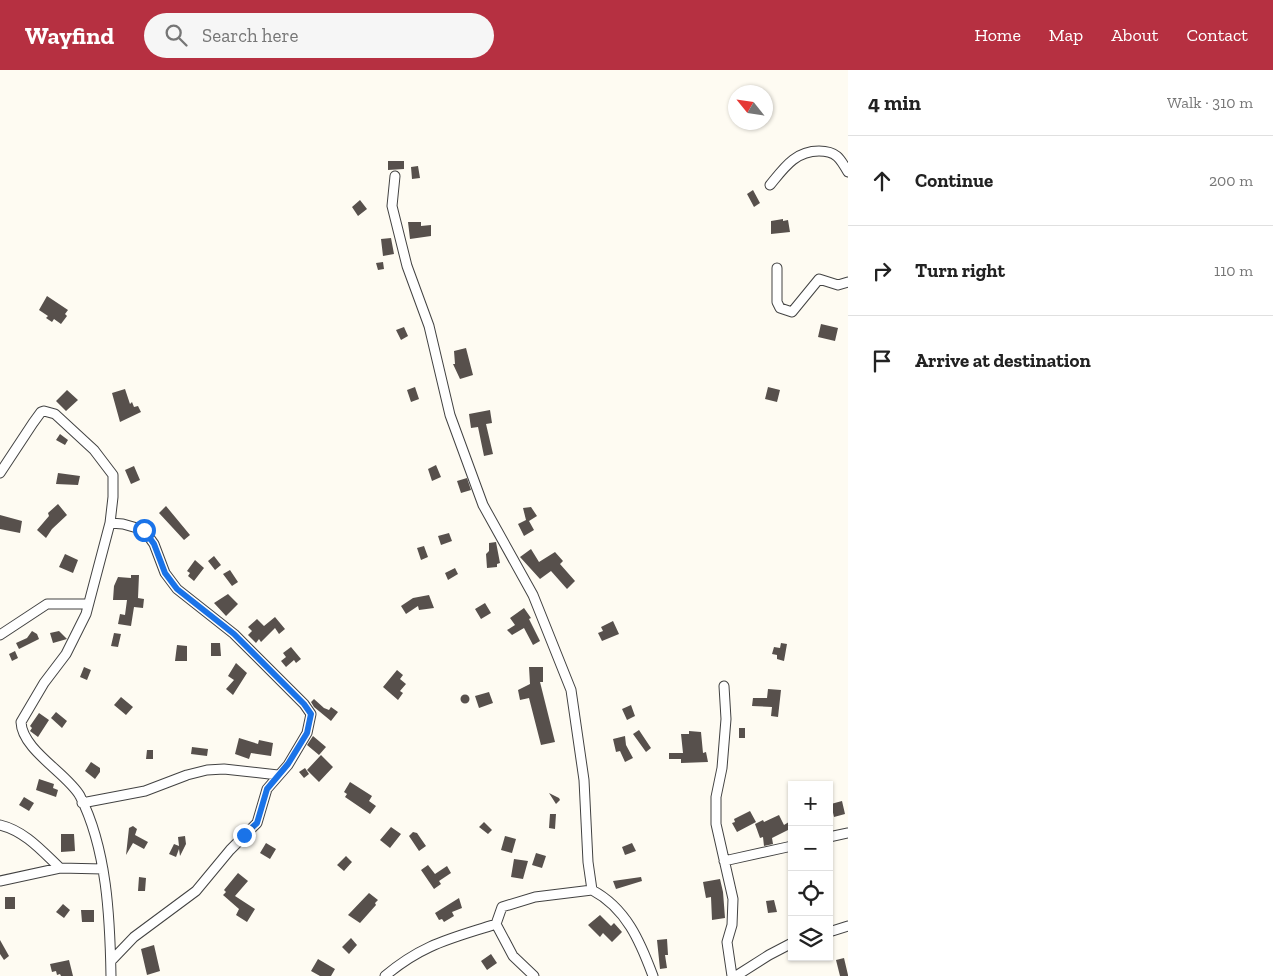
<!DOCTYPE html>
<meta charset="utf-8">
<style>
:root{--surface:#fff;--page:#f6f6f6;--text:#222;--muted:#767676;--line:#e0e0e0;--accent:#b63041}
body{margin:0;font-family:"Zilla Slab",serif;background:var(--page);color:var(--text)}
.controls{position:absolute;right:15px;bottom:15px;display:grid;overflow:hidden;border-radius:0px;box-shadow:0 1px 4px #0004}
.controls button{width:45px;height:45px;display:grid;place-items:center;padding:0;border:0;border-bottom:1px solid var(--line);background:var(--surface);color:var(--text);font:25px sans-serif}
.compass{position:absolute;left:728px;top:15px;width:45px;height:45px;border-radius:50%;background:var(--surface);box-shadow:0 1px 4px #0004;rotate:300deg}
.stop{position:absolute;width:15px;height:15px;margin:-11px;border:4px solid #1a73e8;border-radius:50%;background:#fff}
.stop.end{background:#1a73e8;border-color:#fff;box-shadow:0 1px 5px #0008}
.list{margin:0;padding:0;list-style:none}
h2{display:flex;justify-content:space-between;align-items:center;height:65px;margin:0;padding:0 20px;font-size:21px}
h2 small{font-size:16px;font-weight:400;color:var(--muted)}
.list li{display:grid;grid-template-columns:32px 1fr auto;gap:15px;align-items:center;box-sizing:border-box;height:90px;padding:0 20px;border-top:1px solid var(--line)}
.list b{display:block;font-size:19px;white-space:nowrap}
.list em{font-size:16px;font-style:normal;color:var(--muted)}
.icon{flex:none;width:28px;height:28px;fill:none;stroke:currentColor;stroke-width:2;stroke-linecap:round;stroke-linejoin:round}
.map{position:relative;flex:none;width:848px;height:906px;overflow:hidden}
header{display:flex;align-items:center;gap:30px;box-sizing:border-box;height:70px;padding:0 25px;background:var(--accent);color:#fff}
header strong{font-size:24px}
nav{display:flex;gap:28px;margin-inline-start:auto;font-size:18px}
.search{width:350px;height:45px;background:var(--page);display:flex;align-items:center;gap:12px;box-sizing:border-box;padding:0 18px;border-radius:28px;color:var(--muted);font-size:19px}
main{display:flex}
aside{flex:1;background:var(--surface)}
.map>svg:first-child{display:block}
.building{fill:#57504c}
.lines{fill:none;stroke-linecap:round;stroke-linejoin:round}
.minor-casing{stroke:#424242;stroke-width:11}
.minor{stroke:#fff;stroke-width:9}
.route{stroke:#1a73e8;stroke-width:6}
</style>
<header>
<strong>Wayfind</strong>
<div class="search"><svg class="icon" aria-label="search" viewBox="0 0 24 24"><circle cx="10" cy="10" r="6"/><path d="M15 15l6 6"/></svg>Search here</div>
<nav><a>Home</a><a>Map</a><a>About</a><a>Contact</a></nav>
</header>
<main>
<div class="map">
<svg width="848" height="906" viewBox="0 0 848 906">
<rect width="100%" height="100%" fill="#fefbf2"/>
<path class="building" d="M388 91H404V99L388 100Z
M418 96 420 108 412 109 411 97Z
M753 120 760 133 754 137 747 124Z
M360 130 367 139 358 146 352 137Z
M783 149V151L788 150 790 162 771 164V151Z
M408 152H421V156L431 155V166L410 169Z
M391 168 394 184 383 186 381 169Z
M383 192 384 199 378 200 376 193Z
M47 226 68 240 65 244 67 246 61 254 54 249 52 252 46 248 48 246 39 240Z
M821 254 838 258 835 271 818 267Z
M404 257 408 266 401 270 396 260Z
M466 278 473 305 460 309 453 294H455L454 281Z
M415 317 419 329 411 332 407 320Z
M768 317 780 320 777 332 765 329Z
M125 319 130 334 132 332 134 337 138 336 141 342 120 352 112 323Z
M67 320 78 330 66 341 56 331Z
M490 340 492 353 486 354 493 384 484 386 478 357 471 358 469 344Z
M60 364 68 370 65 375 56 370Z
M436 395 441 407 432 411 428 399Z
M134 396 140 410 131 414 125 400Z
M58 403 80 406 78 415 56 414Z
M467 408 471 420 461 423 457 411Z
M58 434 67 445 52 459 46 468 37 460 49 446 48 443Z
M166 436 190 465 184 470 159 443Z
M531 437 537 446 529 451 534 460 524 466 518 454 526 450 523 438Z
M0 445 22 451 20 463 0 459Z
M449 463 452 471 441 475 438 466Z
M496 472 500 493 497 494V497L487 498 486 484 489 481V473Z
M424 476 428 487 421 490 417 478Z
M531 479 539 492 555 482 563 491 560 494 575 511 567 519 551 501 540 509 520 487Z
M65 484 78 490 73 503 59 497Z
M214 486 221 495 215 500 208 491Z
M195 490 204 498 194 511 188 506 190 503 187 501Z
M455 498 458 504 448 510 445 503Z
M230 500 238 512 232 516 223 504Z
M131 505H139L138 528 144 529 143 538 134 537 131 556 118 554 120 544 125 545 127 530H113L114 516 118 507 131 508Z
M228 524 238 534 226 546 214 533Z
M429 525 434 538 419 540 418 536 406 544 401 536 413 528Z
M485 533 491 543 481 549 475 539Z
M524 538 531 548 529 549 540 571 533 575 524 558 512 565 507 560 515 555 510 548Z
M275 547 285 559 279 564 275 558 261 572 259 569 256 573 248 565 252 561 248 557 257 549 264 556Z
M613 551 619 564 602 571 598 563 603 561 601 557Z
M32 561 37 564 39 569 19 579 16 573 27 568Z
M59 561 67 569 53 573 50 563Z
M114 563 121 564 118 577 111 576Z
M211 573H220L221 586H211Z
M781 573 787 574 784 591 777 589V585L772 584 774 577 780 578Z
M177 575 187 576V591H175Z
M291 577 301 589 296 593 294 590 286 597 281 591 286 587 283 583Z
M15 581 18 588 12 591 9 584Z
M236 593 247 603 233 625 226 619 234 610 228 606Z
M84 597 91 600 87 610 80 607Z
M529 597H543V612H540L555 672 541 675 529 628 520 630 518 620 530 614Z
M397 600 403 605 400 609 406 614 400 621 403 623 398 630 383 617Z
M768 619 781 620 778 647 771 646 772 637 752 636 753 628H767Z
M489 622 493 633 479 638 475 626Z
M460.5 629a4.5 4.5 0 1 1 9 0a4.5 4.5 0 1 1-9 0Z
M121 627 133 637 126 645 114 635Z
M314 629 324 638 329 640 331 637 338 642 331 651 314 637 311 632Z
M631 635 635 646 627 650 622 639Z
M56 642 67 651 62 658 51 648Z
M39 643 49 650 38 667 30 661 32 658 30 656Z
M739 658H745V668H739Z
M639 660 651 678 646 682 633 664Z
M689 661 701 662 703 683 706 682 708 692 681 693V689H669V683H683L681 664H689Z
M313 666 326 677 319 685 307 675Z
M625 666 626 675 633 688 625 692 620 681 616 682 613 669Z
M239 668 258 674 259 670 273 673 271 686 251 683 249 689 235 684Z
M192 677 208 679 207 686 191 684Z
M147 680H153V689H146Z
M321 685 333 697 319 712 307 700Z
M91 692 100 698V702L95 709 85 701Z
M305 698 309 704 304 708 299 702Z
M39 709 54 714 53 718 58 720 56 727 36 720Z
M350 712 372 726 369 731 376 736 370 744 345 727 347 724 344 722Z
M549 723 559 728 560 730 556 734Z
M24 727 34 733 29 741 19 735Z
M842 731 845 744 834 747 831 734Z
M750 741 756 752 737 762 732 753 735 752 734 749Z
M550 744H556L555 759 549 758Z
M779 745 784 755 792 750V758L772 768 773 774 764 776 763 767 760 768 755 754 763 750 764 752Z
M484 752 492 760 488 764 479 757Z
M133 756 137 759 135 765 148 772 144 779 133 773 126 785 129 758Z
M391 757 401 764 390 778 380 770Z
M413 762 417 763 426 776 419 781 409 766Z
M61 764H74L75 781 61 782Z
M185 766 186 774 180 786 179 779 176 787 169 784 174 774 179 776 178 767Z
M505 766 516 769 512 783 501 780Z
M266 773 276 779 270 789 260 783Z
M632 773 636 781 625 785 622 777Z
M536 783 546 786 542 798 532 795Z
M346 786 352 792 344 801 337 795Z
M514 789 528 791 523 809 511 807Z
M428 795 435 804 447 796 451 803 439 811 441 814 434 819 421 800Z
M238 803 248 811 235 826 255 839 247 852 236 845 239 839 223 825 226 822 224 820Z
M139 807 146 808 145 821H138Z
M641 807 642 811 616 819 613 811Z
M720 809 723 822 725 848 712 850 711 827 706 828 703 812Z
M369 823 378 830 375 833 376 835 360 853 348 845Z
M5 827H15V839H5Z
M459 828 462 838 452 842 454 846 444 852 442 849 439 850 435 843Z
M774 830 777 842 768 843 766 831Z
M63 834 70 840 64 848 56 842Z
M81 840H94V852H82Z
M600 845 611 856 614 853 622 862 612 872 603 863 600 867 588 855Z
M351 868 357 875 349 884 342 877Z
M667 869 668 885H665L667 898 660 899 657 870Z
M0 870 9 886 4 890 0 884Z
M154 875 160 901 147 905 141 879Z
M491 884 497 893 487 900 481 891Z
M844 888 848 905V906H840L836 890Z
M318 889 335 899 331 906H320L311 901Z
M69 890 73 906H61L60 904 57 905 56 901 52 902 50 894Z"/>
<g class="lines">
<defs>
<path id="minor" d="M395 106 392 136 407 196 429 256 450 345 483 435 533 525 571 620 584 710 588 792 592 820C626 838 640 871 653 906
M770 115C784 98 795 81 819 81 836 81 840 88 848 102
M777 198V232L780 238 792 242 819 209 838 215 848 212
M0 403 33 353 41 342 44 341 55 344 94 380 113 405V427L110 453 86 544 66 584 44 613 21 652C22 680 68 704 80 726 107 779 110 848 111 906
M110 453 123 454 144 460 154 474 165 503 177 519 234 564 304 634 311 644 307 663 288 695 267 719 257 753 230 780 196 821 134 867 111 891
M0 565 47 534H88
M724 616 726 649 722 698 716 727V754L733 829 732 855 727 872 732 906
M82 733 145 721 187 705 207 700 224 699 278 705
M0 755C25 761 42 781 60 798
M829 767 848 763
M724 791 792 776
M0 811 60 798 103 799
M829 862 848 856
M385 906C423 874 450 869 496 854
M534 906 513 886 496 854 502 837 535 827 592 820
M736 906 769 885 792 873"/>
</defs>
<use href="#minor" class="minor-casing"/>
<use href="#minor" class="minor"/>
</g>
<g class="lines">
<path class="route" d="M144 460 154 474 165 503 177 519 234 564 304 634 311 644 307 663 288 694 267 719 257 753 244 765"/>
</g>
</svg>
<div class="controls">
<button>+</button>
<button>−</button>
<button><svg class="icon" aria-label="locate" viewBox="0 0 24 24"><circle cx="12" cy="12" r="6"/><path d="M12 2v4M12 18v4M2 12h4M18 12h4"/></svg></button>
<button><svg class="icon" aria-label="layers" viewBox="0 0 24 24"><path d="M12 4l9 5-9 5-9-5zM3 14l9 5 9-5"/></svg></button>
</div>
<svg class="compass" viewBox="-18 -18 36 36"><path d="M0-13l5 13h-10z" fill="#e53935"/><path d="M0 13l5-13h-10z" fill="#767676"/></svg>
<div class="stop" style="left:144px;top:460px"></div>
<div class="stop end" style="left:244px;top:765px"></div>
</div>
<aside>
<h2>4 min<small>Walk · 310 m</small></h2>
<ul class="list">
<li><svg class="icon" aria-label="ahead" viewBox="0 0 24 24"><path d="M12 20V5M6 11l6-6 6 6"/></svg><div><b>Continue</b></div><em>200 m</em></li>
<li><svg class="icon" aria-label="right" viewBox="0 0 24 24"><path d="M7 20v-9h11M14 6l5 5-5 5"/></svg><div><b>Turn right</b></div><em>110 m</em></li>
<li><svg class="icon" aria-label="arrive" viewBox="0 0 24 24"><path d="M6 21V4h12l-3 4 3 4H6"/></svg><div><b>Arrive at destination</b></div></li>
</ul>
</aside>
</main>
